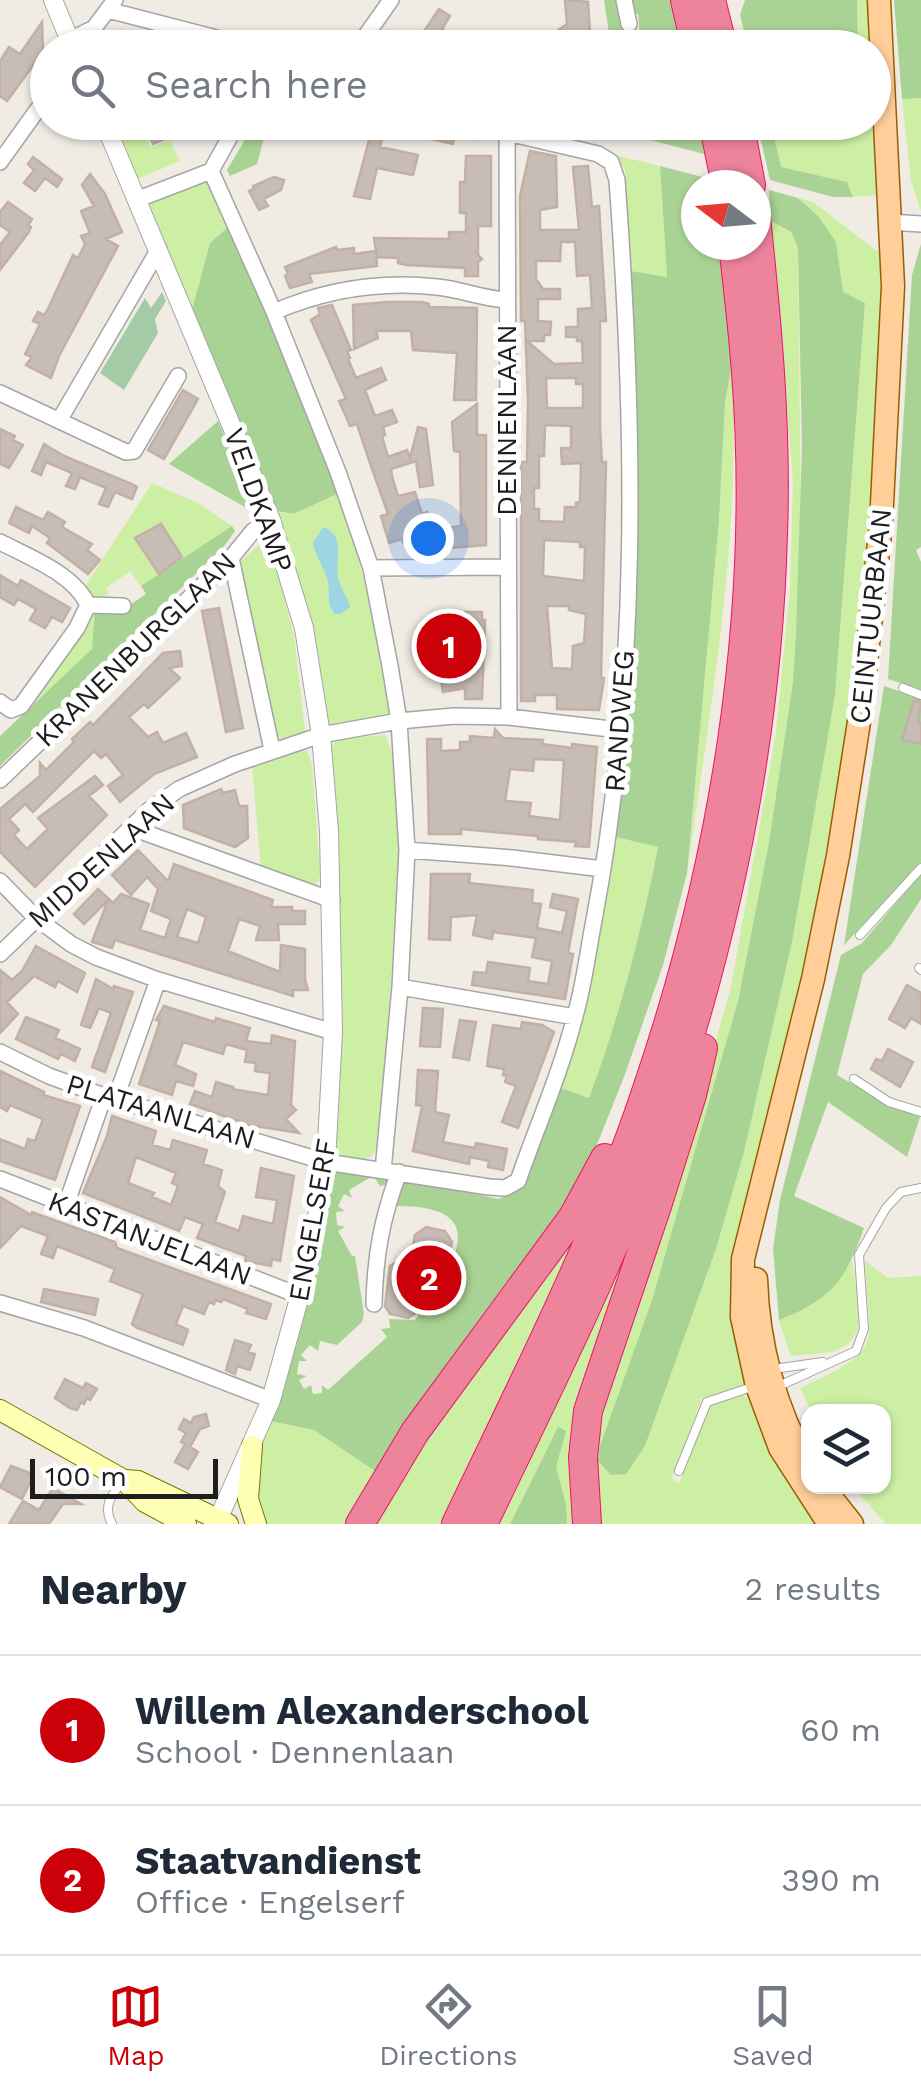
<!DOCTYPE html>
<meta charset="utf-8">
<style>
:root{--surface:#fff;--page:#f2f2f3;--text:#1f2937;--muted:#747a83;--line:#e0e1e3;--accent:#cc0009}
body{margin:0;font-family:"Work Sans",sans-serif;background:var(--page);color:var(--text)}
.controls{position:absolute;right:30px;bottom:30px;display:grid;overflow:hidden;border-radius:20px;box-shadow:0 2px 8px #0004}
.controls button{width:90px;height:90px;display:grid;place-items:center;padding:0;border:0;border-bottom:2px solid var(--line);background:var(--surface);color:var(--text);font:50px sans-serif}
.compass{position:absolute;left:681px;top:170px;width:90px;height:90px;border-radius:50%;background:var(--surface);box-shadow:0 2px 8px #0004;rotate:286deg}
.scale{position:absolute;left:30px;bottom:25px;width:188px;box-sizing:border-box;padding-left:10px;border:5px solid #1e1e1e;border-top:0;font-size:28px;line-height:35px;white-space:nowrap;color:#1e1e1e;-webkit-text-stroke:8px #fff;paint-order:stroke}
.you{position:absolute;left:428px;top:538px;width:35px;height:35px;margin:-25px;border:8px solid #fff;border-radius:50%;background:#1a73e8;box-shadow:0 0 0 15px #1a73e833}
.badge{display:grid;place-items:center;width:65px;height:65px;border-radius:50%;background:var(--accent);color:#fff;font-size:32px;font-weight:700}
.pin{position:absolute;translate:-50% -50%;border:5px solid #fff;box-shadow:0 2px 10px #0006}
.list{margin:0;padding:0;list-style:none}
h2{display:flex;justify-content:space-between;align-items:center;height:130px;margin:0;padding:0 40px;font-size:42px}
h2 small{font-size:32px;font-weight:400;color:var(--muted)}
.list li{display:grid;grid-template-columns:65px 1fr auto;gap:30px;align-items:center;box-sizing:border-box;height:150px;padding:0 40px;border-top:2px solid var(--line)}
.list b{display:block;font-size:38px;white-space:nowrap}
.list p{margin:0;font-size:32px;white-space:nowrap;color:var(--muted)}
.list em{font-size:32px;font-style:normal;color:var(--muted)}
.icon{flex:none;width:55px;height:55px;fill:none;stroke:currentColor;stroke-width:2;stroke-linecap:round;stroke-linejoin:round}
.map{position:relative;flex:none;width:921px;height:1524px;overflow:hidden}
.search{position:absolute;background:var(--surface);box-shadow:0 2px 8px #0004;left:30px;right:30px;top:30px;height:110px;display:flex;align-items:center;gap:25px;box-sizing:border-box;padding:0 35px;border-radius:55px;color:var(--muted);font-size:38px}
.sheet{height:430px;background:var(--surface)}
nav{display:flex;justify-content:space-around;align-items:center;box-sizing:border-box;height:140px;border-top:2px solid var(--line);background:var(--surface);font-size:28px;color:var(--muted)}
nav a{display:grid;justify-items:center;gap:5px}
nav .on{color:var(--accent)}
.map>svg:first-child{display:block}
.grass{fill:#ccefa4}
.forest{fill:#a9d394}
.cemetery{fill:#a2cba6}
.water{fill:#9fd5e2}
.building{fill:#c8bdb6;stroke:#c3b0a4;stroke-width:2.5;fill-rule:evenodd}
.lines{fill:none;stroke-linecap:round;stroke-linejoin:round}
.service-casing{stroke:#a5a5a5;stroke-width:10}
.minor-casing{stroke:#a5a5a5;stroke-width:18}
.tertiary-casing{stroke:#a5a5a5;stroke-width:20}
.secondary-casing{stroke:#727a00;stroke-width:22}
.primary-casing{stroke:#985f00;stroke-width:25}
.motorway-casing{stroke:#e91467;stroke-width:30}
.service{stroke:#fff;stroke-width:8}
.minor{stroke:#fff;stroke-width:15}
.tertiary{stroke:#fff;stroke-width:18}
.secondary{stroke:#feffb2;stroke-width:20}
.primary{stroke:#ffce99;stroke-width:22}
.motorway{stroke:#ee839c;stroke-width:28}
.labels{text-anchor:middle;stroke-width:10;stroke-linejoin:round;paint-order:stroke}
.street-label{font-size:28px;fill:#1e1e1e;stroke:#fff}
</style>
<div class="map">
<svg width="921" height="1524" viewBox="0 0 921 1524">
<rect width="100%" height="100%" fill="#f0ebe3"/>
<path class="grass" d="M857 0H869L879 125 876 195 853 197 847 182 781 167 771 123 874 122V48L858 47Z
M921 98V211L911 181 902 99Z
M112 123H140L151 147 170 140 180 161 137 179Z
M615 155 660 166 667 278 631 271 625 170Z
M201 181H208L230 225 210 243 191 314 147 208 161 197Z
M798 198 813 202 881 254 871 567 853 710 800 1006 741 1225 749 1380 743 1387 702 1398 672 1478 679 1484 710 1405 741 1395 752 1399 822 1524H599L592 1433 691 1128 731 987 776 733 790 588 793 482 771 221 791 232 798 248 801 529 793 682 769 842 738 1001 652 1300 627 1373 645 1446 716 1249 744 1152 792 942 835 695 865 304 843 292 836 242 819 217Z
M732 362C742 537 711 701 687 873L719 520 725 404Z
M152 483 196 502 232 526 141 586 130 571 106 588 109 593 99 600 91 599 86 585Z
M341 492 380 641 391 715 330 727 325 722C314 650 304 580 277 512L295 514Z
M268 537 294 635 305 732 282 738 276 736 240 567 241 561Z
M95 608 93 649 58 683 26 709Z
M385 735C409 783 395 908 392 964 388 1026 384 1088 378 1149 368 1164 346 1163 334 1151L340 907 329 746 340 739Z
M299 750 307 751 312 764 320 873 319 881 313 885 261 868 252 766Z
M616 837 658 846C641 933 620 1015 589 1098L557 1087 591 982Z
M582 1223 441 1524H372L447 1405Z
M632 1242 595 1373 578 1524H567L556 1467 558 1427 510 1524H495Z
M852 1261C856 1287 872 1337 839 1349 825 1355 806 1354 791 1356L779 1320C818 1305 829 1295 852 1261Z
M865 1261 888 1278 921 1276V1524H886L853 1487 884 1486V1412L811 1411 800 1388C889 1347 868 1350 865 1261Z
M270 1421 314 1430 378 1473 348 1524H259L256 1456Z"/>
<path class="forest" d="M604 0H618L624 40 640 37 638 14 629 13 628 0H672L684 47H611Z
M745 0H857L858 47H740L739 42 745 34 740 15Z
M894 0H921V98L902 99Z
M255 123H271L267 127 257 164 230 176 227 170Z
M586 123H699L704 154Z
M757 123H771L781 167 847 182 853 197H833L770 180Z
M660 166 710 179 711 185H696V245H720L732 362 725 404 719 520 687 873 663 965 624 1077 588 1167 552 1229 378 1473 314 1430 270 1421 330 1175 340 1170 392 1176 388 1185 380 1186 373 1176 349 1190 352 1198 344 1194 338 1206 345 1211 336 1212 337 1225 345 1227 338 1231 352 1256H355L364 1314 362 1322 337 1345 320 1341 318 1351 310 1345 301 1355 307 1361H299L297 1374 307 1376 299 1380 304 1389 311 1385 313 1394 322 1393V1385L328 1390 387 1337 381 1329 390 1328 389 1319 415 1320C452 1266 499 1204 392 1206L403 1178 498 1199 513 1193 557 1087 589 1098C620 1015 641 933 658 847L616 837 630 685 635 383 631 271 667 277Z
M769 190 798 198 819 217 836 242 843 292 865 303 835 695 792 942 744 1152 716 1249 645 1446 626 1474 611 1475 598 1461 599 1449 652 1300 738 1001 769 842 793 682 796 631 802 447 798 248 791 232 771 221Z
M230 225 341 492 294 514 277 511 191 314 210 243Z
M921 244V547L916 550 921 562V690L888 679 912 275Z
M218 421 249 493 252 511 169 464Z
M232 526 235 531 225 545 0 766V736L92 649 95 608 120 612 146 594 141 586Z
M884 686 921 699V863L844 945Z
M921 874V899L891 945 863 974 837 1075 893 1107 920 1117 907 1157 828 1102 794 1196 864 1228C846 1280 831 1300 779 1320L773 1249 780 1200 841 955 862 943Z
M558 1427 566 1431 556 1467 566 1504 567 1524H510Z"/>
<path class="cemetery" d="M162 292 166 301 155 319 158 333 124 390 100 373 145 298 151 308Z"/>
<path class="water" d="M323 527C346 535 335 559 338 577 340 588 348 597 350 607L341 614H335C326 603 330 595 328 582 325 568 315 557 313 543Z"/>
<path class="building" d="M565 0 588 2 590 33 550 36 567 24Z
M439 9 450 16 442 29 450 35 441 48H421L423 44 418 40Z
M42 22 43 52 7 101 0 96V61L9 47 20 54Z
M145 122H204L153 144Z
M374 122H386L380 147 418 155 413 175 377 168 370 199 354 196Z
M449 123 479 130 477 139 455 134 453 144 432 139 435 128 446 131Z
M530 151 556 156 557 207 540 210V230H579L573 167 588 166 592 207 599 206 606 321H600V427L602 462H606L601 678H604L599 710 557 709V695H535V701H521V462H527L528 400 525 321H521L520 196ZM561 242H575L577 276 590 275 592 308 578 309V327H566V337H577V341H582L583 363 554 364 527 341H544V335H550L551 322 538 321V299H560V289H543L536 279V261H560ZM546 378H576V384H583V408H547ZM545 425 571 426V448H561L562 464 581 463 580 502 576 503V507H565L564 522 539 521V509H534V488H539V456H544ZM544 540 580 542V547H585L584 581 543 576ZM547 606H569V610L586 614 584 643 573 646 572 669 552 668Z
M466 156H491V226H478V255L482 259 478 262V276H465V268L406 265 398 263V258L377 257 374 238 449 239V232H466V213H460V182H465Z
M33 157 62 179 57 187 45 178 35 191 24 183 34 170 28 164Z
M90 174 105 194 122 232 106 239 118 246 59 356 51 378 26 365 32 357 25 354 40 324 33 321 38 312 44 315 47 311 73 255 78 258 85 244 81 236 90 233 81 211 94 206 82 185Z
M274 177 284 180 281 190 264 199 268 206 259 210 249 191 254 189 253 186Z
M8 202 32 219 28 225 31 227 28 233 0 270V245L10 232 0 225V212Z
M336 247 337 250 354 248V254L376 251 377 266 309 274 312 282 290 288 285 276 288 274 285 267Z
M387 302H422L429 304V307L477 308 476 400H454L457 353 413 350 411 331H376L378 338 354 349 353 305Z
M332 305 351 350 347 351 350 358 348 359 356 378 381 368 386 380 365 390 375 416 392 410 397 422 383 427 385 435 382 436 388 457 407 450 410 458 418 427 426 429 433 485 420 487 416 461 391 469 392 476 398 496 415 492 422 514 427 512 433 532 452 531V527L461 526 460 452 454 451 452 422 477 404V435H486V545L450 548 448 544 403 543 402 539 389 543 381 516 388 514 370 463 357 424 350 426 345 414 339 401 346 399 311 320 320 314 318 308Z
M183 390 198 399 164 459 148 450Z
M0 429 15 436 13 440 23 445 9 468 0 464Z
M44 444 64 456 132 484 137 487 132 499 115 492 108 507 99 504 106 488 80 477 75 489 66 486 72 473 46 462 41 475 32 471Z
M16 507 43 520 48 512 65 522 62 527 92 544 87 550 100 560 88 574 47 543 50 538 32 526 29 533 9 523Z
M161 524 182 557 159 574 135 538Z
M0 575 18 586 21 580 70 608 62 622 52 617 45 628 30 620 36 609 18 599 14 605 0 597Z
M219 608 243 728 226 732 202 611Z
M465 612H482V620H485L482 699H465V688L443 692 437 657H435L431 621 442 619 444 626 465 623Z
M180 651 182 666 169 668 180 678 148 708 144 704 129 717 148 737 157 732 163 743 186 733 197 757 154 774 120 802 108 786 123 775 106 754 101 758 94 751 33 812 25 804 9 819 19 830 14 835 27 849 48 829 38 818 95 776 103 785 89 796 107 815 35 887 0 852V809L40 776V763L46 770 74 742 72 739 90 722 93 725 163 653Z
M914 700 921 702 918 722 921 723V744L902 740Z
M495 729 503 738 543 740 542 744 572 748V744L597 747 589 847 575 846 576 842 538 839V836L461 829V834H429L427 739H441V751L460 750V742H470V736L494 738ZM534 759 564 760 560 820 529 816 531 803 505 801 510 769 533 771Z
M221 789 223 793 235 790 239 806H247L248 838 235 847 184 828 183 805Z
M138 850 168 881 174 864 273 900 271 907H292V911H305V924H278L279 940H256L260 926 239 919 228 951 280 972 281 945 305 949V980L308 990H293V996L115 940 112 948 92 942 108 900 84 924 74 914 98 889 113 903 121 894 149 904 140 930 165 938 171 919 151 911 158 889 147 877 131 895 112 875ZM187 909 206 917 198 943 177 937Z
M431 874H470L469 883 533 890 532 903 541 904 537 928 562 933 567 911 550 907 553 894 578 899 568 953 573 954 565 999 472 985 474 972 486 973 488 962 530 968 528 981 548 984 552 961 532 957 536 938 493 932 492 939 473 935 477 915 451 917 450 940 429 939Z
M36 946 85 973 77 992 58 981 55 987 34 976 7 1002 18 1014 0 1033V970L12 980 22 971Z
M96 979 113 989 114 986 133 992 105 1072 92 1067 111 1013 99 1008 90 1028 81 1025Z
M907 985 921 993V1024L911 1018 905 1028 889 1019Z
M164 1006 215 1022 216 1018 250 1028 246 1041 271 1044 272 1035 295 1041 291 1105 296 1110 286 1119 299 1133 249 1125 190 1104 195 1091 212 1097 216 1082 233 1087 232 1089 268 1095 270 1073 255 1071 256 1063 245 1062 247 1050 226 1044 223 1054 183 1042 175 1065 196 1074 193 1086 176 1081 172 1095 139 1084 160 1021 156 1020Z
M423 1008 443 1009 440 1047 420 1046Z
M26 1017 59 1030 55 1038 80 1049 75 1061 61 1054 58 1059 16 1039Z
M460 1020 476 1022 469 1060 453 1057Z
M522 1022 542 1025 554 1032 518 1128 502 1122 516 1086 505 1082 507 1076 503 1075 504 1069 487 1066 493 1025 521 1029Z
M888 1049 913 1062 900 1087 871 1069 876 1059 882 1061Z
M418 1070 438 1071 435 1112 449 1115 443 1142 475 1148 476 1143 507 1149 503 1170 488 1167 489 1161 470 1157 469 1164 413 1151 422 1106 416 1105Z
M0 1071 44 1092 43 1095 80 1106 55 1180 0 1161V1139L25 1149 28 1139 35 1141 43 1119 10 1105 7 1111 0 1107Z
M112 1116 156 1131 152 1145 170 1150 173 1140 207 1150 203 1164 222 1170 218 1186 225 1192 215 1222 239 1231 243 1216 273 1224 277 1200 256 1197 261 1168 294 1176 280 1261 272 1259 271 1266 245 1261 246 1256 197 1238 203 1224 185 1217 179 1231 83 1193 107 1136ZM136 1157 176 1173 172 1183 178 1186 171 1205 152 1197 154 1193 128 1183Z
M0 1197 31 1215 32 1212 115 1242 117 1248 271 1304 266 1319 246 1313 248 1309 223 1299 221 1302 215 1300 214 1304 209 1302 204 1314 183 1306 176 1324 188 1330 183 1345 137 1328 132 1324 143 1294 110 1281 115 1269 57 1246 53 1258 41 1254 48 1236 21 1226 0 1248Z
M426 1227 445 1231 452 1242 448 1260 438 1267 434 1285 423 1292 420 1310 408 1318 390 1314 385 1306 390 1266 412 1252 415 1235Z
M44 1289 98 1299 95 1315 41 1302Z
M235 1340 251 1345 248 1352 255 1354 250 1370 237 1366 235 1374 226 1370Z
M65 1379 83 1388 86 1383 97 1389 90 1400 87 1398 84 1404 81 1402 77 1410 70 1408 55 1398Z
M206 1414 209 1426 200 1429 190 1447 198 1452 188 1469 175 1462 185 1444 181 1442 186 1433 179 1429 184 1419 191 1423 194 1417Z
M11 1466 28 1472 32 1478 22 1499 0 1487Z
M53 1488 81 1504H63L49 1524H9L23 1501 39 1510Z"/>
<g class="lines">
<defs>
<path id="service" d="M903 688 921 695
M860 935 921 868
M919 968 921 970
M854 1079 889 1102 921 1112
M773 1369 823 1362
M779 1386 856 1351 864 1329 859 1255 886 1208 901 1192 921 1188
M679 1471 707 1402 755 1386
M112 1524C102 1506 112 1494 124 1480"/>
<path id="minor" d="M624 0 629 24
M108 10 255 48
M70 40 94 28 115 0
M357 48 391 0
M507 126 509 717
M0 162 48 95
M211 171 274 312 338 472 371 568 390 666 399 721 407 850 400 987 383 1171
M136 200 211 171 238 122
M890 222 921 224
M274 312C325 290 381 281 437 287 460 289 483 299 507 300
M0 393 126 452 134 451 178 376
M60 419 159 249
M0 542C29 557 74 574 88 605L123 606
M231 558 272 750
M371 568 506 567
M0 702 11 710 21 706 77 628 88 605
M0 780 231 558 253 531 271 520
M132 828 332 900
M407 850 512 858 603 869
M0 881 36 918 71 944 96 957 158 980 333 1032
M0 954 149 810 179 789 235 764 321 735 399 721 454 716 509 717 619 730
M400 987 575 1017
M0 1052 49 1076 104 1096 326 1162 489 1187 505 1188 518 1181C537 1126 561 1072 575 1016 584 985 588 951 594 920 640 678 635 425 617 180L611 162 598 154 508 133
M115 1100 158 980
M0 1179 300 1296
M66 1205 104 1096
M0 1303 84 1328 271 1400
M374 1304C375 1255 382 1218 399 1172"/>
<path id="tertiary" d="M53 0 73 48
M104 122 271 520 304 628 321 735 329 831 333 1032 326 1162 310 1259 271 1400 216 1524"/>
<path id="secondary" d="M0 1410 124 1480 145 1502 186 1524
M252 1446 248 1499 256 1524
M126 1480 138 1481 228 1524"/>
<path id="primary" d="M756 1279C758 1343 775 1411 808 1465
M822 1486 852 1524
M829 1524 780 1448 757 1386 742 1317 743 1259 813 979 838 856 861 709 881 524 893 286 879 0"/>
<path id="motorway" d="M685 0 696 48
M711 0 723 48
M713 122 726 185
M739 122 751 185
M360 1524 415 1432 573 1217 605 1158
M456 1524C523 1383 595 1243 645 1095 724 866 765 615 746 373 743 330 738 288 733 245
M483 1524C550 1384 622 1244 671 1096 731 914 768 725 773 534 777 428 767 322 756 217
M587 1524 583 1457 588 1411 657 1206 692 1095 703 1048"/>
</defs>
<use href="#service" class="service-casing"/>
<use href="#minor" class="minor-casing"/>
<use href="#tertiary" class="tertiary-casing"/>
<use href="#secondary" class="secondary-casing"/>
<use href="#primary" class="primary-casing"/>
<use href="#motorway" class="motorway-casing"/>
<use href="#service" class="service"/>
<use href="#minor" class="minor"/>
<use href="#tertiary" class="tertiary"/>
<use href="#secondary" class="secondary"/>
<use href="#primary" class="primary"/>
<use href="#motorway" class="motorway"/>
</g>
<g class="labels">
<g class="street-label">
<text transform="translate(506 420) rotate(-90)" y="10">DENNENLAAN</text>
<text transform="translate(259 500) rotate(70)" y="10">VELDKAMP</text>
<text transform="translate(870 616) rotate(-84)" y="10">CEINTUURBAAN</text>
<text transform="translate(135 649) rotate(-44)" y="10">KRANENBURGLAAN</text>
<text transform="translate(619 721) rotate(-86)" y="10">RANDWEG</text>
<text transform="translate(101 860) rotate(-42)" y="10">MIDDENLAAN</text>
<text transform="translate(161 1111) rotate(17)" y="10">PLATAANLAAN</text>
<text transform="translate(312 1220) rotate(-80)" y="10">ENGELSERF</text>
<text transform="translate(150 1238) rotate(21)" y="10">KASTANJELAAN</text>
</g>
</g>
</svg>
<div class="controls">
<button><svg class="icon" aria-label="layers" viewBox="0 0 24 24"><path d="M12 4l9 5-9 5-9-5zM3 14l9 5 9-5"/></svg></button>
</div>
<svg class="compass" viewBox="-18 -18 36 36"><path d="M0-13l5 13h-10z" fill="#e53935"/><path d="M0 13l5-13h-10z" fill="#747a83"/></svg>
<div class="scale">100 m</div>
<div class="you"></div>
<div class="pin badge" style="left:449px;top:646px">1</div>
<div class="pin badge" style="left:429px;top:1278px">2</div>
<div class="search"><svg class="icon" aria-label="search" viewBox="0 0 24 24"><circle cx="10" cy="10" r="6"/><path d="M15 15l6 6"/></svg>Search here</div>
</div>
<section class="sheet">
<h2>Nearby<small>2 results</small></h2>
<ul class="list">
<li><span class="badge">1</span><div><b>Willem Alexanderschool</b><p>School · Dennenlaan</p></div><em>60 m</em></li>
<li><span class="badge">2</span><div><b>Staatvandienst</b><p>Office · Engelserf</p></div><em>390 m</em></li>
</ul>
</section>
<nav>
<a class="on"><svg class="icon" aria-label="map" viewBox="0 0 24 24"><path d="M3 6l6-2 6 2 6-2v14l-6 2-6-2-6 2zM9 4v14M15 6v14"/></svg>Map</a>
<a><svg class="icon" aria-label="directions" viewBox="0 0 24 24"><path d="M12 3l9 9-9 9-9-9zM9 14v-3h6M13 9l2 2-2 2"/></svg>Directions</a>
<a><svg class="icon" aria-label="saved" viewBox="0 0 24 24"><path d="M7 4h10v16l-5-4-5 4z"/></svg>Saved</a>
</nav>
